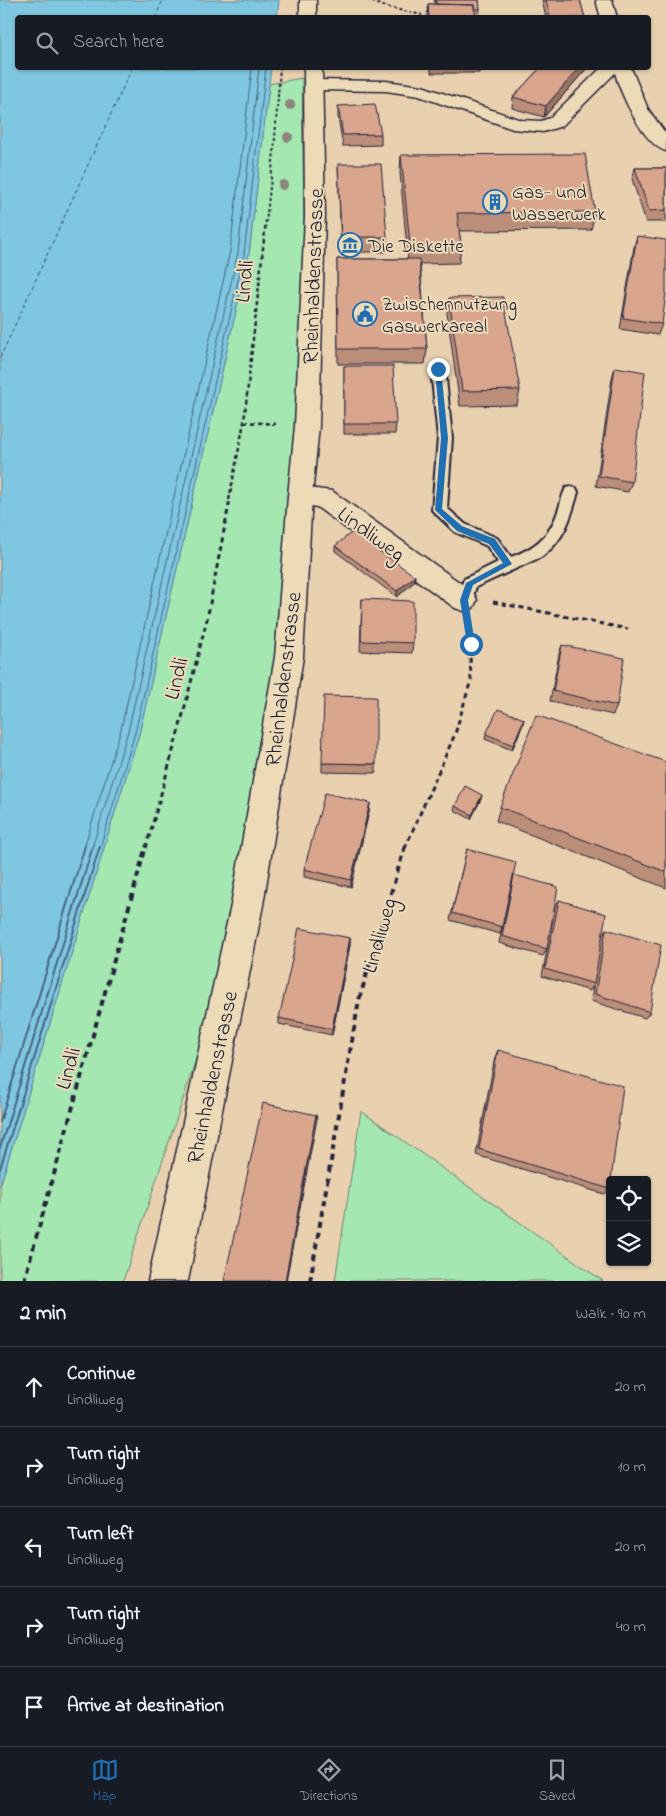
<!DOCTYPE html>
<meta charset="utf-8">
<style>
:root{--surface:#171b24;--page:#20242c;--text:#f1f3f6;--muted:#9ea1a6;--line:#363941;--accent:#1f6fb2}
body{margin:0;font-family:"Indie Flower",sans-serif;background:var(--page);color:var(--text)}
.controls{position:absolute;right:15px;bottom:15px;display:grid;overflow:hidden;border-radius:5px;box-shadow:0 1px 4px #0004}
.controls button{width:45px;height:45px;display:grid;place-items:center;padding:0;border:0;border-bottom:1px solid var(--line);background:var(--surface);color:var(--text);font:25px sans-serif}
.stop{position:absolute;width:15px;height:15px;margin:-11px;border:4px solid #1f6fb2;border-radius:50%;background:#fff}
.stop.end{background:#1f6fb2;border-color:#fff;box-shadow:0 1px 5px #0008}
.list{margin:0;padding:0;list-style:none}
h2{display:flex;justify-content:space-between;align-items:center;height:65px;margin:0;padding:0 20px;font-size:21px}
h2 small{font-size:16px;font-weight:400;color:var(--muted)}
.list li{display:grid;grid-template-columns:32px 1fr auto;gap:15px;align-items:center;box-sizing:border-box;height:80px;padding:0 20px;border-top:1px solid var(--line)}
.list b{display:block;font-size:19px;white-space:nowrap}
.list p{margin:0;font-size:16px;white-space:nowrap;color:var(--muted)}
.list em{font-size:16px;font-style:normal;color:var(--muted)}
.icon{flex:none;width:28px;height:28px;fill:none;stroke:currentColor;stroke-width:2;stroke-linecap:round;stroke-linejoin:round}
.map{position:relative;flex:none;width:666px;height:1281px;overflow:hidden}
.search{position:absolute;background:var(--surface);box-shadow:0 1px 4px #0004;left:15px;right:15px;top:15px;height:55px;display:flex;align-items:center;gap:12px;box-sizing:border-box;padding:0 18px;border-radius:5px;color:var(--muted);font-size:19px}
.sheet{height:465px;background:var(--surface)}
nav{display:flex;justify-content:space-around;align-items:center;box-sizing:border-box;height:70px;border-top:1px solid var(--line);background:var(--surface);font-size:14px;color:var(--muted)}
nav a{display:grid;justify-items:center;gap:2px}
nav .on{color:var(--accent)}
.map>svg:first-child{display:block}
.green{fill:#a5e7b1;stroke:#648476}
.water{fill:#7fc7e0;stroke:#5a859e}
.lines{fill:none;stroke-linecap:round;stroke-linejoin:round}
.shore-far1{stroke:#47647d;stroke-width:1}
.shore{stroke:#47647d;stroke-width:2}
.ferry{stroke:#394b64;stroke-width:1;stroke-dasharray:4 3;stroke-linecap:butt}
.service-casing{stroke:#22223b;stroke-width:4}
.minor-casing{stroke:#22223b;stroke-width:3}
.tertiary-casing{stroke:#22223b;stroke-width:3}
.secondary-casing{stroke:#22223b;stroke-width:3}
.path-far3{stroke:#22223b;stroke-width:2;stroke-dasharray:3 2.5;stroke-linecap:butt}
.path-far2{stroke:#22223b;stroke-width:2.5;stroke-dasharray:4 3;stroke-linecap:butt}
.path-far1{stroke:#22223b;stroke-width:3;stroke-dasharray:5 4;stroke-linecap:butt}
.path{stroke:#22223b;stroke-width:4;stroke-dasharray:6 5;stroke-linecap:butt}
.service{fill:#eddbb8;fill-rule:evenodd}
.minor{fill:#eddbb8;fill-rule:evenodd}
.tertiary{fill:#eddbb8;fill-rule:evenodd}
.secondary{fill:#eddbb8;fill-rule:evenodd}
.tree{fill:#8a867c}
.wall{fill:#bb8e79;stroke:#22223b}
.shaded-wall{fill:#987463;stroke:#22223b}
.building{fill:#d9a58d;stroke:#22223b}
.route{fill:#1f6fb2}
.labels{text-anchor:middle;stroke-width:4;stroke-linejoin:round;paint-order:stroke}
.far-poi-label{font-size:19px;fill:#22223b;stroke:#eddbb8;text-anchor:start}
.street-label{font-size:22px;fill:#22223b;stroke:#eddbb8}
</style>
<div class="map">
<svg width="666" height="1281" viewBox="0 0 666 1281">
<rect width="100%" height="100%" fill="#e9d0af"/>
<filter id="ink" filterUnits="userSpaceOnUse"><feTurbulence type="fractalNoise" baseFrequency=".02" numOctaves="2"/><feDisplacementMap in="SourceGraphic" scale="10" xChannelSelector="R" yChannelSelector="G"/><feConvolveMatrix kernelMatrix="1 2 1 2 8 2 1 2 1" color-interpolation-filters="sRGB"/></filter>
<g filter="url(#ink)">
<path class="green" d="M302 78 307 426 247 905 123 1281H0V1186L139 734 249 254 269 84Z
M361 1111 603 1281H335Z"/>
<path class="water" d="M0 0H279L277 17 18 18V68H271L249 254 139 734 0 1186Z"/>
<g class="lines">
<path class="shore-far1" d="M84 848 121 729 230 251 252 68
M92 848 128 731 238 252 259 68
M100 848 135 733 244 254 266 68"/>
<path class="shore" d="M0 1122 85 846
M0 1148 93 846
M0 1169 100 846"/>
<path class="ferry" d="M155 18 163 0
M0 358 132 68"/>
<defs>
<path id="service" d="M438 364 443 366 445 369 452 438 447 508 465 524 497 538 511 557C535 548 550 536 558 511 561 503 562 495 566 488L571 487 576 488 578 492C571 518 564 541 541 557L476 587 470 604 464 606 458 604 456 600 464 579 498 562 487 546 455 532 432 510 438 438 431 369 433 366Z"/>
<path id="minor" d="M601 68H627L624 72 615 73 562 126 543 132 513 129 419 96 386 91 314 90 308 89 305 85 308 81 314 80 386 81 422 86 521 120 541 121 550 118Z
M300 487 332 491 473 592 477 600 473 608 464 611 455 608 317 507 291 503 288 496 291 489Z"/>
<path id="tertiary" d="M596 0H612L617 18H601Z
M614 68H631L648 109 666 134V151C643 145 618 89 614 68Z"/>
<path id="secondary" d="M300 0H316V18H300Z
M304 68H322L325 216 319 426 312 496 303 657 263 905 188 1281H148L231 905 275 657 288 496 295 426 305 216Z"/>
</defs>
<use href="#service" class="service-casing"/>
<use href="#minor" class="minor-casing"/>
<use href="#tertiary" class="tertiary-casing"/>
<use href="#secondary" class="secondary-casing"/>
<path class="path-far3" d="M367 0 386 7 422 15
M266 223 274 152 280 68"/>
<path class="path-far2" d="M244 422 278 424
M229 500 244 422 266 221"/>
<path class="path-far1" d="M493 602 628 629
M146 848 181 722 207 619 230 499
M405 848 455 734 471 680 469 628"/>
<path class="path" d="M24 1281 146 846
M310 1281 359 1000 405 846"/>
<use href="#service" class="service"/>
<use href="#minor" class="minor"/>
<use href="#tertiary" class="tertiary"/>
<use href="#secondary" class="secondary"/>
</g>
<g class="tree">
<circle cx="290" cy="105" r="5"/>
<circle cx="288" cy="137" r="5"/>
<circle cx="283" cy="185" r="5"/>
</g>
<path class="wall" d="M434 0H479L480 9 479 18H427L428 4H435Z
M542 0H580L585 18H546Z
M431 68H480L479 73H431Z
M540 68H587L544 117 512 108 513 97Z
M338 106 381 134V145L343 146 338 117Z
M401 155 595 212 591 230 459 231 461 245 459 263 420 264 427 349 425 364H338L337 259H408L400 173Z
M338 164 387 237V252H341Z
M635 168H666V222H646L632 179Z
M637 236 662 324 658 335 620 329 634 247Z
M449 298 520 390 517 405 460 406 447 313Z
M344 366 396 424 395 434H344Z
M615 367 632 482 628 492 596 486 612 378Z
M335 546 415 576 414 582 397 597 335 551Z
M362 599 413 643 412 653 360 651Z
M562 645 617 706 613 715 550 701 559 654Z
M523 724 512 750 485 739 486 734Z
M666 762V888L496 821 500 807Z
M322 763 376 764V773L322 772Z
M481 799 471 819 454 810 455 806Z
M370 803 369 812 351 887 304 877V869Z
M467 849 502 927 500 934 450 920Z
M514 875 547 949 543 956 499 943 512 883Z
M559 900 602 936 606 929 650 1012 645 1018 591 1001 593 986 590 991 542 976 555 907Z
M350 938V945L332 1035 279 1024V1018Z
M498 1050 610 1180V1190L604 1194 476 1155 495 1057Z"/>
<path class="shaded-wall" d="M579 68H587L544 117 546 106Z
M415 576 414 582 397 597V591Z
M524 719 523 724 512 750 513 745Z
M482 795 481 799 471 819 472 815Z
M370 803 369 812 351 887V880Z
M350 938V945L332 1035V1029Z
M316 1115 317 1119 286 1281H285Z"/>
<path class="building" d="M436 0H479L480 9H474V5L436 4Z
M546 0H580L585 18H550Z
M428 4 474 5 476 18H429Z
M540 68H579L546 106 513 97Z
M375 104 381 134 343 135 338 106Z
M585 154 595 212 457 213 461 245H410L401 155Z
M338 164H381L387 237H341Z
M635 168H666V210L649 211Z
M637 236 666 240V292L662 324 623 318Z
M337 259H419L427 349H338Z
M503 297 520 390 462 391 449 298Z
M344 366H393L396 424H344Z
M615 367 645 372 632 482 599 476Z
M352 532 415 576 397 591 335 546Z
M362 599 413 601V643L361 641Z
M562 645 624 658 617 706 553 691Z
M324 696 376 697V764L322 763Z
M498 709 524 719 513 745 486 734Z
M536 715 666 762V872L500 807Z
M465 786 482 795 472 815 455 806Z
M325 793 370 803 351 880 304 869Z
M467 849 516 862 502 927 452 913Z
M514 875 558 887 547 949 502 936Z
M559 900 606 914 594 984 545 969Z
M299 928 350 938 332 1029 279 1018Z
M606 929 661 945 650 1012 595 994Z
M498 1050 623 1086 611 1180H610V1189L479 1149Z
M263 1103 316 1115 285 1281H224Z"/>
</g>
<path class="route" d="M438 367 441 369 448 438 442 509 462 526 495 539 512 564 473 585 468 600 475 644 471 647 467 644 460 600 466 583 503 563 489 544 457 531 435 510 441 438 435 369Z"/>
<defs>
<symbol id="building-ring" viewBox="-11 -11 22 22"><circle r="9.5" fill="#eddbb8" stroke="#1f6fb2" stroke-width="1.5"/><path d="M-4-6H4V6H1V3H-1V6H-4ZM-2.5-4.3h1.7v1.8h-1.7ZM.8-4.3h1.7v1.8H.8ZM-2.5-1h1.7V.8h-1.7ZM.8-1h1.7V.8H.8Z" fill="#1f6fb2"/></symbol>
<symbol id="museum-ring" viewBox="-11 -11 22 22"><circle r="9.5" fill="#eddbb8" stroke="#1f6fb2" stroke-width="1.5"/><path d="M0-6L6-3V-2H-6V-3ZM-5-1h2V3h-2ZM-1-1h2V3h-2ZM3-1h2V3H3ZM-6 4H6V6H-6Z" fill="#1f6fb2"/></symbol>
<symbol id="civic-ring" viewBox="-11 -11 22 22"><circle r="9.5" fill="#eddbb8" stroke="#1f6fb2" stroke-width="1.5"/><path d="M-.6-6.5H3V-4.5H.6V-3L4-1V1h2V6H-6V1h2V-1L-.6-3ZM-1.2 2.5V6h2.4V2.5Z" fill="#1f6fb2"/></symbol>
</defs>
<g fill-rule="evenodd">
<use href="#building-ring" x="481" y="188" width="28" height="28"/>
<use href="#museum-ring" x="336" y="231" width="28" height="28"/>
<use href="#civic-ring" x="351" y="300" width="28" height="28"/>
</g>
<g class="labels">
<g class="far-poi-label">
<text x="512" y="198">Gas- und<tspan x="512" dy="22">Wasserwerk</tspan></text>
<text x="368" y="252">Die Diskette</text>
<text x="382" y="310">Zwischennutzung<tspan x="382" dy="22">Gaswerkareal</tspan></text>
</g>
<g class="street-label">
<text transform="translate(312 276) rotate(-88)" y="8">Rheinhaldenstrasse</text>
<text transform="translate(243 281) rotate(-84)" y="8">Lindli</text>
<text transform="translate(372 533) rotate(36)" y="8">Lindliweg</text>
<text transform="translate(175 678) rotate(-76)" y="8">Lindli</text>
<text transform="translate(282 679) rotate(-83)" y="8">Rheinhaldenstrasse</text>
<text transform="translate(378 935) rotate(-74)" y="8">Lindliweg</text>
<text transform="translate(67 1068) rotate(-74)" y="8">Lindli</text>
<text transform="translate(211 1077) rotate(-78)" y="8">Rheinhaldenstrasse</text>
</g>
</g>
</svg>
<div class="controls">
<button><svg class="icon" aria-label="locate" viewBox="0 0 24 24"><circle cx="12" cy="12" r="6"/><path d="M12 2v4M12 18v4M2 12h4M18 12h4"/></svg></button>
<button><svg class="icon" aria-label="layers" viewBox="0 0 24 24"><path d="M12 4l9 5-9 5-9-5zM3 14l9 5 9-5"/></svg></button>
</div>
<div class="stop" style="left:471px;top:644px"></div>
<div class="stop end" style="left:438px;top:369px"></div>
<div class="search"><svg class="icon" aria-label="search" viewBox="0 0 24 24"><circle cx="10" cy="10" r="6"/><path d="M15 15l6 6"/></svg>Search here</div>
</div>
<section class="sheet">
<h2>2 min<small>Walk · 90 m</small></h2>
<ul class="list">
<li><svg class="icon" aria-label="ahead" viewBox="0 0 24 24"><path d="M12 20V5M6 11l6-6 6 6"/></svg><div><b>Continue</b><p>Lindliweg</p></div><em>20 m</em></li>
<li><svg class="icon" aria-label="right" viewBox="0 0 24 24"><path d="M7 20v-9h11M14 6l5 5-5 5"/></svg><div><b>Turn right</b><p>Lindliweg</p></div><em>10 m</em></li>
<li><svg class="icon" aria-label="left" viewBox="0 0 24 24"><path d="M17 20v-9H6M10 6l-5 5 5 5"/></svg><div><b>Turn left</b><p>Lindliweg</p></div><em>20 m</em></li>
<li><svg class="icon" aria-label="right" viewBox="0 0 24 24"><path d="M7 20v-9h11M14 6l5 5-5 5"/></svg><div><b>Turn right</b><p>Lindliweg</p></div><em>40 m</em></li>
<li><svg class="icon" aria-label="arrive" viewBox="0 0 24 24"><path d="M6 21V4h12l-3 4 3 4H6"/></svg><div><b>Arrive at destination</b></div></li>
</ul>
</section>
<nav>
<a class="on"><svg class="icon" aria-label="map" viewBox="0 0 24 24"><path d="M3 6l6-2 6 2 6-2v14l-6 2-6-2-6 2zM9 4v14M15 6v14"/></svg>Map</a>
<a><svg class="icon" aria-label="directions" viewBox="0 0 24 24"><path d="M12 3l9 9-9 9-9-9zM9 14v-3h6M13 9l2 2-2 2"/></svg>Directions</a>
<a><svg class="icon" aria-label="saved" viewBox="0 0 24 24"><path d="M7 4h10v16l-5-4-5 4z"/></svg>Saved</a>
</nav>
